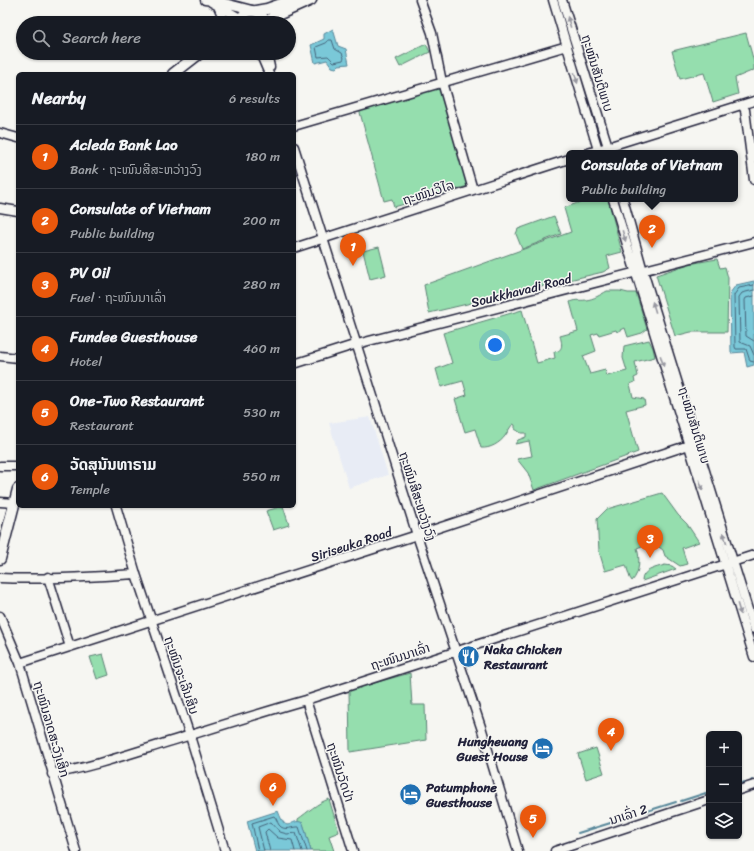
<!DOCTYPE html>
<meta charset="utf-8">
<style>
:root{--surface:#171b24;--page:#242831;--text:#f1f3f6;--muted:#9ea1a6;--line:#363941;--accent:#ea580c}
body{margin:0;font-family:Sriracha,"Noto Sans Lao",sans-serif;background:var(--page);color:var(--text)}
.controls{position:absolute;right:12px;bottom:12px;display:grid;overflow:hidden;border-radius:6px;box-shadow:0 1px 3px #0004}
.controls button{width:36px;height:36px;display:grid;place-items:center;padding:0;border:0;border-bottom:1px solid var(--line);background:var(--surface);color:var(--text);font:20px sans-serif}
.you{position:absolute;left:495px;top:345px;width:14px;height:14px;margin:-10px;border:3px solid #fff;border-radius:50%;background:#1a73e8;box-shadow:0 0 0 6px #1a73e833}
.badge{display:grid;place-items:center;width:26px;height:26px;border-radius:50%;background:var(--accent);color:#fff;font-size:13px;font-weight:700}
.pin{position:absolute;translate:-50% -33px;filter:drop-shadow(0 1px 2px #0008)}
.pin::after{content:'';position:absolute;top:21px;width:14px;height:12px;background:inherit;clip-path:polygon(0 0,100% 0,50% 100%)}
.popup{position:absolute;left:566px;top:150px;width:172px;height:52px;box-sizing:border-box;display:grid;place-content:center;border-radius:6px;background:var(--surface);filter:drop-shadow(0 1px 3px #0005);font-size:13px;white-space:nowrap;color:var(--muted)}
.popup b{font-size:15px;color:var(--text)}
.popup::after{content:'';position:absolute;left:50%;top:100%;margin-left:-8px;border:8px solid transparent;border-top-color:var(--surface)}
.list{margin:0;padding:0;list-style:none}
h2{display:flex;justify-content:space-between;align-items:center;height:52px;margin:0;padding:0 16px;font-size:17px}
h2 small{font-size:13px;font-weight:400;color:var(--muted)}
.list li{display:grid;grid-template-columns:26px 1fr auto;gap:12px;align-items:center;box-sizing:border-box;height:64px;padding:0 16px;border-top:1px solid var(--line)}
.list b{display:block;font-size:15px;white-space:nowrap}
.list p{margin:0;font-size:13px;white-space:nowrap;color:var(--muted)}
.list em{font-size:13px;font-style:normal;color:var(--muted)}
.icon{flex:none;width:22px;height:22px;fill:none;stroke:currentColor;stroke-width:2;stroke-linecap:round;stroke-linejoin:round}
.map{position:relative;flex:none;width:754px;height:851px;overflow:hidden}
.search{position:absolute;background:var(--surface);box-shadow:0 1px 3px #0004;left:16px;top:16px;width:280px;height:44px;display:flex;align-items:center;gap:10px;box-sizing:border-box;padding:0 14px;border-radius:22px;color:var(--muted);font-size:15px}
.panel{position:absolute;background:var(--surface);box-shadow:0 1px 3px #0004;left:16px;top:72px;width:280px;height:436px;border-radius:6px}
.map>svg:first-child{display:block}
.built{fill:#e8ecf5}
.green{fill:#95deae;stroke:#5c8074}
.water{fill:#7ac8d8;stroke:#578699}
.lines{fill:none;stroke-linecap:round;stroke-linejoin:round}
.shore{stroke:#45647a;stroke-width:1}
.stream{stroke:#578699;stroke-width:2}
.minor-casing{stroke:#22223b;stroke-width:11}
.major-casing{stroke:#22223b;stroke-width:13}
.minor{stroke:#f6f6f2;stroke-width:8}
.major{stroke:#f6f6f2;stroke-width:10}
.oneway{fill:#9797a0}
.labels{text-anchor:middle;stroke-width:3;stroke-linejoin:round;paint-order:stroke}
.street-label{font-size:13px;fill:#22223b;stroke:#f6f6f2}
.poi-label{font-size:13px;font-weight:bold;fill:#22223b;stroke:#f6f6f2;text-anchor:start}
</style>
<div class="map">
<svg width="754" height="851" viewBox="0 0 754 851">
<rect width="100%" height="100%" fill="#f6f6f2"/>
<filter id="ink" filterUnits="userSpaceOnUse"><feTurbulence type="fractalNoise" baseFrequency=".025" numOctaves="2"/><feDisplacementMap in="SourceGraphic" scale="8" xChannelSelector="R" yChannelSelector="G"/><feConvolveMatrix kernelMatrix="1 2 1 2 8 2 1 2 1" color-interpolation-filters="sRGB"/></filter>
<g filter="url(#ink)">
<path class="built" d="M370 417 388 475 349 488 329 423Z"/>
<path class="green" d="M746 33 754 62V70L735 78 738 94 713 102 704 73 680 79 672 51Z
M426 44 430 52 400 67 396 59Z
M439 86 468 186 394 207 392 199 384 201 359 109Z
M588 199H608L622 252 607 256 610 268 603 272 429 313 424 285 571 232 564 208Z
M554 216 561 234 522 249 516 234 518 229Z
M379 247 386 275 370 279 363 251Z
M717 259 720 268 725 267 728 278 727 332H691L675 336 656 275 689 264Z
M607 291H620L628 293H636L647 329 642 333 628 337 625 328 617 332 616 330 599 335 598 333 591 335 596 351 583 356 590 374 605 370 607 376 627 371 623 358 624 346 649 340 653 348 655 357 635 362 638 376 634 378 635 382 630 384 633 397 644 399 645 405 626 410 638 452 534 490 528 473 517 459 532 456 529 441 515 444 518 440 526 437V433H521L515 429V425L513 424C509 428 508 432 505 436 500 443 490 449 481 448L475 429 465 432 455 399 467 395 463 381 441 387 436 369 452 363 443 333 522 310 537 363 555 358 554 352C564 351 562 343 560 336L578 331 570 302C576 299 580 301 586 300 594 299 600 295 607 291Z
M662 493 678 515 687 524 699 542 682 548 687 564 680 566 665 556 663 550 652 542 637 548C640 558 640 573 632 581L630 578 626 565 605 571 599 551 597 519 607 509Z
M283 506 289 525 273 530 266 511Z
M665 565 672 566 676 569 642 581C642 570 655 568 665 565Z
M103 654 109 675 97 679 90 657Z
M410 673 412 705H425L426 740 350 752 349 690Z
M596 748 604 773 586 779 578 754Z
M329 799 339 832 329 836 334 851H311L303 824 298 822V819C308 812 317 803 329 799Z"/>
<path class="water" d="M333 29 338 46 346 49 349 64 339 65 336 68 332 67 327 60 315 63 311 45 324 39V34Z
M754 281V365L747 367 744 352 731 353 730 293 736 285Z
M278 811C288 838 290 816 303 823L311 851H255L247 821Z"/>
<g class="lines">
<path class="shore" d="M329 40H332L335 49 342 53 344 58 343 60 334 62 328 56 318 57 316 47 326 43Z
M754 285 739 288 734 295 735 347 736 349H746L750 361 754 362
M754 290 742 293 739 297 740 342 750 346 754 355
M754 296 746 298 745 300 746 336 754 341
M258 851 252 823 274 816C277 819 277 822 279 825 284 832 293 826 299 827L307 851
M264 851 258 827 271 822 280 832 287 834 296 833 302 851
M270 851 265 832 268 829 278 838 292 840 295 851"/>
<path class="stream" d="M751 781 752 780
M742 783 745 782
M681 801 709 792
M644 812 676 802
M578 833 617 821"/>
<defs>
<path id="minor" d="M205 0 221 2 252 10
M420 0 432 33 442 82 473 190
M553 0 599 153
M562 0 610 153
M211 2 242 19
M218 6 225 23
M260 53 269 74
M267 53 270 67
M742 105 745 110 754 180
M294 126 567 46
M0 133 18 138
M294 147 417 535 482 730 518 851
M588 153 754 101
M613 199 754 657
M623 199 643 271 754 629
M0 208 18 211
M294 248 569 159
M0 356 18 358
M294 364 357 344 754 242
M0 466H18
M0 502 14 503
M116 506 136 574 190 736 225 851
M48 577 70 647
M0 578C44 580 92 577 136 574
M0 616 20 663 76 851
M20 663 417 535 689 445
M306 700 353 851
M52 774C86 768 117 758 149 748 201 732 253 715 306 700L754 555
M739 790 754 785
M555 851 709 800"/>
<path id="major" d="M256 11 267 9 293 0
M241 23C241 7 263 7 264 23
M266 23 273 17 311 0
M173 74 200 53
M0 559 18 489"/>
</defs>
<use href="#minor" class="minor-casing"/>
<use href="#major" class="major-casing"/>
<use href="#minor" class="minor"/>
<use href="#major" class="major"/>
</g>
<defs><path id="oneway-solid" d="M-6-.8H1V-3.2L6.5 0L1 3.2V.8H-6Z"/></defs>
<g class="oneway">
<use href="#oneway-solid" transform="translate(569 22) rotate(-107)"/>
<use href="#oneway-solid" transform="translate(576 78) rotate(73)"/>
<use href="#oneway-solid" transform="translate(624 236) rotate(73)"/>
<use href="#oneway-solid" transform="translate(654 307) rotate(-107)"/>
<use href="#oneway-solid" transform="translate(662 361) rotate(73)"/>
<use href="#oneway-solid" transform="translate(701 485) rotate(73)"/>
<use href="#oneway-solid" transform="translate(725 538) rotate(-107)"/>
<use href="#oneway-solid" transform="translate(739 609) rotate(73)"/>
</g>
</g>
<defs>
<symbol id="restaurant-disc" viewBox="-11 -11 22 22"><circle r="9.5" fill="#1f6fb2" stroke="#f6f6f2"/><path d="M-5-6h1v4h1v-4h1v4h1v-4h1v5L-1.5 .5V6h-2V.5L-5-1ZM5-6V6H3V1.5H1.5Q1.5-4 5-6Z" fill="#fff"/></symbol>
<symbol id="hotel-disc" viewBox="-11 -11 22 22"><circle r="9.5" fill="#1f6fb2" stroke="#f6f6f2"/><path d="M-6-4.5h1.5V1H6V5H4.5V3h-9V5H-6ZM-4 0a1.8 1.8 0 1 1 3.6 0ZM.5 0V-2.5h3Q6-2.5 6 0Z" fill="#fff"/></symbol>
</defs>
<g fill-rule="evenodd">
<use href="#restaurant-disc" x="456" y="644" width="25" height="25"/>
<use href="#hotel-disc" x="530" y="736" width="25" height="25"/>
<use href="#hotel-disc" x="398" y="782" width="25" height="25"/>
</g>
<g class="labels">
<g class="street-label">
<text transform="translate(598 73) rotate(73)" y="5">ຖະໜົນສັນຕິພາບ</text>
<text transform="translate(428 192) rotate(-18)" y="5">ຖະໜົນວິໄລ</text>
<text transform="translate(521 290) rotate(-14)" y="5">Soukkhavadi Road</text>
<text transform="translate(695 425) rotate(73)" y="5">ຖະໜົນສັນຕິພາບ</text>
<text transform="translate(418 496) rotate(72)" y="5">ຖະໜົນສີສະຫວ່າງວົງ</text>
<text transform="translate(351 544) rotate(-18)" y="5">Siriseuka Road</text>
<text transform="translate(400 656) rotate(-18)" y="5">ຖະໜົນນາເລົ່າ</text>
<text transform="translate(182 675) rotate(71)" y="5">ຖະໜົນຈະເລີນສິນ</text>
<text transform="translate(52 729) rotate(74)" y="5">ຖະໜົນລາດສະວົງເສິກ</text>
<text transform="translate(341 772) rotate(72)" y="5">ຖະໜົນວັດປ່າ</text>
<text transform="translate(628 814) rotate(-18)" y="5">ນາເລົ່າ 2</text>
</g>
<g class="poi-label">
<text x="484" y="654">Naka Chicken<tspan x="484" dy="15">Restaurant</tspan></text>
<text x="528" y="746" text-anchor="end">Hungheuang<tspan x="528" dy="15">Guest House</tspan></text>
<text x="426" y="792">Patumphone<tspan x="426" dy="15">Guesthouse</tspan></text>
</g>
</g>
</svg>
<div class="controls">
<button>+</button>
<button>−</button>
<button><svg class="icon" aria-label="layers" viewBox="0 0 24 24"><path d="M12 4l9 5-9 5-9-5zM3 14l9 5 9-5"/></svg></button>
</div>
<div class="you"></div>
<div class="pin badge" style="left:353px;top:266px">1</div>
<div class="pin badge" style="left:652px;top:248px">2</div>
<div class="popup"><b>Consulate of Vietnam</b>Public building</div>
<div class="pin badge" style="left:650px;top:558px">3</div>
<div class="pin badge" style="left:611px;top:751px">4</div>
<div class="pin badge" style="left:533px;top:838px">5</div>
<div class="pin badge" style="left:273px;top:806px">6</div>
<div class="search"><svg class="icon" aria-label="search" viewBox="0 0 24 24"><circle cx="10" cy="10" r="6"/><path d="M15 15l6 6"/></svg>Search here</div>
<section class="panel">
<h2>Nearby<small>6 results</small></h2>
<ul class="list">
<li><span class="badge">1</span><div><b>Acleda Bank Lao</b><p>Bank · ຖະໜົນສີສະຫວ່າງວົງ</p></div><em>180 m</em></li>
<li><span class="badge">2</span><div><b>Consulate of Vietnam</b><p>Public building</p></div><em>200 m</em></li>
<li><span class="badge">3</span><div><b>PV Oil</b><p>Fuel · ຖະໜົນນາເລົ່າ</p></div><em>280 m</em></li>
<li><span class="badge">4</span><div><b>Fundee Guesthouse</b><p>Hotel</p></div><em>460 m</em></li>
<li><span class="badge">5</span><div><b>One-Two Restaurant</b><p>Restaurant</p></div><em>530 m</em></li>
<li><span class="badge">6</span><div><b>ວັດສຸນັນທາຣາມ</b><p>Temple</p></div><em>550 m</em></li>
</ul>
</section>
</div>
